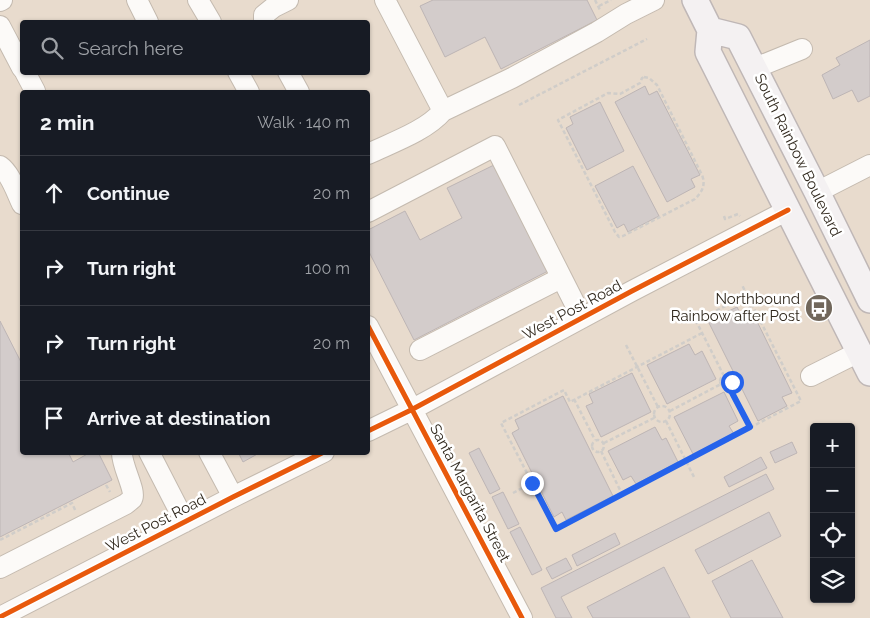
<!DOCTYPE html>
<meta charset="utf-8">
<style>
:root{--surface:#171b24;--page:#20242c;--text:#f1f3f6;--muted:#9ea1a6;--line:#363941}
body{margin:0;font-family:Raleway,sans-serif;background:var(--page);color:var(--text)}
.controls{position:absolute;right:15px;bottom:15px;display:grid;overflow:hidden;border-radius:5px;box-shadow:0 1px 4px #0004}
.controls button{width:45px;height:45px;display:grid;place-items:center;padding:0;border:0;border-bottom:1px solid var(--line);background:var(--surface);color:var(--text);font:25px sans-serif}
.stop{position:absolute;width:15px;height:15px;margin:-11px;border:4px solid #2563eb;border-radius:50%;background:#fff}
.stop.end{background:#2563eb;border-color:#fff;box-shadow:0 1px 5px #0008}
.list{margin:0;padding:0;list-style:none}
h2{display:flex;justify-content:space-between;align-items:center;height:65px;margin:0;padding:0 20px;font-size:21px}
h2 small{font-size:16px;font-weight:400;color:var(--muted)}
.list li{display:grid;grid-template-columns:32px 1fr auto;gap:15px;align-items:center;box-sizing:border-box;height:75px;padding:0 20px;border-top:1px solid var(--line)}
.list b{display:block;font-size:19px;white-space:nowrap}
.list em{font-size:16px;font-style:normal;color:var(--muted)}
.icon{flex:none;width:28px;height:28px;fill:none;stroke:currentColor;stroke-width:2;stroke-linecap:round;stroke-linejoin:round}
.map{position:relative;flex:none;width:870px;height:618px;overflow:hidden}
.search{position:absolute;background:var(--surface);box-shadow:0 1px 4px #0004;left:20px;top:20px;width:350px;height:55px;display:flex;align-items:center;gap:12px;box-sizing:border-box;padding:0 18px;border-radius:5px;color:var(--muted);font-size:19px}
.panel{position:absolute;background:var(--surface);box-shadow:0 1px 4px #0004;left:20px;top:90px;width:350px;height:365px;border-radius:5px}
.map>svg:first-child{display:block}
.building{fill:#d3cccb;stroke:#bdb5b5}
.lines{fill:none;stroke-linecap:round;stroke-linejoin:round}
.minor-casing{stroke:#c4baaf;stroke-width:22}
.major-casing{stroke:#bfb7b6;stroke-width:28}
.path{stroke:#d0cdc9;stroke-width:2.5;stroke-dasharray:4 2.5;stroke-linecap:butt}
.minor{stroke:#fcfaf8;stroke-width:20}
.major{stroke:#f4f1f2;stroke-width:25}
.cycleway-casing{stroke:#fff;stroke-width:8}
.cycleway{stroke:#e8590c;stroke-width:5}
.route{stroke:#2563eb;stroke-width:6}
.labels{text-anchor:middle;stroke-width:5;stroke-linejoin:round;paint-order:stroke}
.street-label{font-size:15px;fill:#31291e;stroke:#fff}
.poi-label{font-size:15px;fill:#31291e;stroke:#fff;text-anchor:end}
</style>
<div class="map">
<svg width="870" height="618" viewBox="0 0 870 618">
<rect width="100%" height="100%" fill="#e8dbcd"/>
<path class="building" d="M433 0H587L597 20 501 69 485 37 445 57 420 6Z
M870 40V96L858 102 852 90 833 99 822 75 840 65 836 58Z
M645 86 649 95 657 91 700 175 691 179 695 187 667 202 615 102Z
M600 102 624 151 587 170 566 128 573 124 570 117Z
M494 165 548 271 414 340 368 250V230L405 211 420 240 462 218 447 188Z
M633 166 659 216 628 232 624 224 617 228 595 186Z
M737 307 740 313 750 307 792 393 782 397 787 406 758 421 708 321Z
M0 321 22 364V452H68L73 462 91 452H98L112 480 0 537Z
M689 344 695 355 702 351 716 379 667 404 647 365Z
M632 373 651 412 601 437 586 406 593 403 589 394Z
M724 392 738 421 729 426 734 434 693 454 674 417Z
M563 396 613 496 566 520 562 512 554 517 512 433 519 429 515 420Z
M655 427 662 440 666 438 678 462 636 484 631 476 623 480 608 451Z
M792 442 797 453 775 463 770 452Z
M479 448 500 489 490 494 469 453Z
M238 452H261L243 462Z
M761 457 767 468 729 487 724 477Z
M766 474 774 489 561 597 572 618H556L541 588Z
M503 492 519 524 508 529 492 497Z
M769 512 781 536 708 574 695 550Z
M520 527 542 570 532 575 510 532Z
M615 533 620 544 577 566 572 555Z
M566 558 572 569 552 579 546 568Z
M752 560 783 618H731L712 581Z
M664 567 690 618H593L587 607Z"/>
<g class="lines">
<defs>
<path id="minor" d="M137 0 148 22
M198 0 211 22
M385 0 443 111 512 78 597 32 626 14 654 0
M0 1 2 0
M264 22V15L274 7 288 0
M0 26 22 68
M755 68 802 49
M25 72 35 91
M238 72 249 92
M288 72 299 92
M368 154C391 143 426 131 443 111
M0 166C11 174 16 192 22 204
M817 192 870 165
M368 212 495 146 582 318
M368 326 522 618
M420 350 561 278
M811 376 859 352
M368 431 411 410 632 291 788 210
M149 452 185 522
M209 452 233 497
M0 568 126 504C128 502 130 501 132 499 137 492 121 465 122 452
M0 617 233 497 324 452"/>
<path id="major" d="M695 0 710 30 708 52 870 373
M710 30 738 37 817 192 870 300"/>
</defs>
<use href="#minor" class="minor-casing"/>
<use href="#major" class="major-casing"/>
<path class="path" d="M595 0 600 10
M599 6 611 0
M644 77 649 78 657 85 702 175C706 185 702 192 695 199L623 236 619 237 615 232 558 120 608 93 620 94 640 83 642 78Z
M519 105 647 39
M724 216 725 219 738 214 740 216
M702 333 570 402 564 390 501 423 556 529 801 401 742 285
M626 345 658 407
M720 381a6 6 0 1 1 12 0a6 6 0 1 1-12 0Z
M724 376 696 321 747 295
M729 387 750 427
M574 399 595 440
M654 414a8 8 0 1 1 16 0a8 8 0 1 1-16 0Z
M670 411 721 384
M666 421 695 479
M592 446a6 6 0 1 1 12 0a6 6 0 1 1-12 0Z
M604 443 654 418
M601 451 622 494
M106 485 110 492
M513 493 532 483
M0 540 72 503 76 512"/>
<use href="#minor" class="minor"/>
<use href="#major" class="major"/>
<defs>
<path id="cycleway" d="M368 326 522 618
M368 431 411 410 632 291 788 210
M0 617 233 497 324 452"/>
</defs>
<use href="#cycleway" class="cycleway-casing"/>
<use href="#cycleway" class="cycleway"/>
</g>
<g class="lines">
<path class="route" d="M532 483 556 529 750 427 729 387 731 385 732 382"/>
</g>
<defs>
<symbol id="bus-disc" viewBox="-11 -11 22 22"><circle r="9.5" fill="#71675b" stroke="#fff"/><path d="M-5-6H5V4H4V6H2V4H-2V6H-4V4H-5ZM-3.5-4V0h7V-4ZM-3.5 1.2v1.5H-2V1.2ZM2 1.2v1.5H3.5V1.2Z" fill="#fff"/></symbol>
</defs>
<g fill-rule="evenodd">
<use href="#bus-disc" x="803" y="292" width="32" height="32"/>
</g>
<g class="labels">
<g class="street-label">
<text transform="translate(798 155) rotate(64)" y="5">South Rainbow Boulevard</text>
<text transform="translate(572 310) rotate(-28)" y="5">West Post Road</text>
<text transform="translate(470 493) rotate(62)" y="5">Santa Margarita Street</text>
<text transform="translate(156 523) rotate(-27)" y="5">West Post Road</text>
</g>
<g class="poi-label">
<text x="800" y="304">Northbound<tspan x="800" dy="17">Rainbow after Post</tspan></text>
</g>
</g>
</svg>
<div class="controls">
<button>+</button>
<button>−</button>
<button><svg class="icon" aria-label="locate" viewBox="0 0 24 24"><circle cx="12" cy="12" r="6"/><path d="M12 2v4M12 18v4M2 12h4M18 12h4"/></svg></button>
<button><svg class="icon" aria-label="layers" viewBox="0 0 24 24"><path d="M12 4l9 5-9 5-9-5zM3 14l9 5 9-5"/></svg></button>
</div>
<div class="stop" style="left:732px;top:382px"></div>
<div class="stop end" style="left:532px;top:483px"></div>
<div class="search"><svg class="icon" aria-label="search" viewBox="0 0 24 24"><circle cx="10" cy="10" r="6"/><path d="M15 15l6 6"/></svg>Search here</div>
<section class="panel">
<h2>2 min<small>Walk · 140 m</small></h2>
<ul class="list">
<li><svg class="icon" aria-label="ahead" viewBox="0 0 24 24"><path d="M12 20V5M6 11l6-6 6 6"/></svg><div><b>Continue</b></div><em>20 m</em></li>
<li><svg class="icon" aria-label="right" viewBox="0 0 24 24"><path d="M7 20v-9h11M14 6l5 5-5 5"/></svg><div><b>Turn right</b></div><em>100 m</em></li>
<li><svg class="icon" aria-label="right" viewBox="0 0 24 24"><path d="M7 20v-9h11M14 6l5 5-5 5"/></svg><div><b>Turn right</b></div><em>20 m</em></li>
<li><svg class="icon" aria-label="arrive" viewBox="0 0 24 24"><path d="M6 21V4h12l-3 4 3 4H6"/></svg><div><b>Arrive at destination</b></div></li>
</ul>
</section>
</div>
